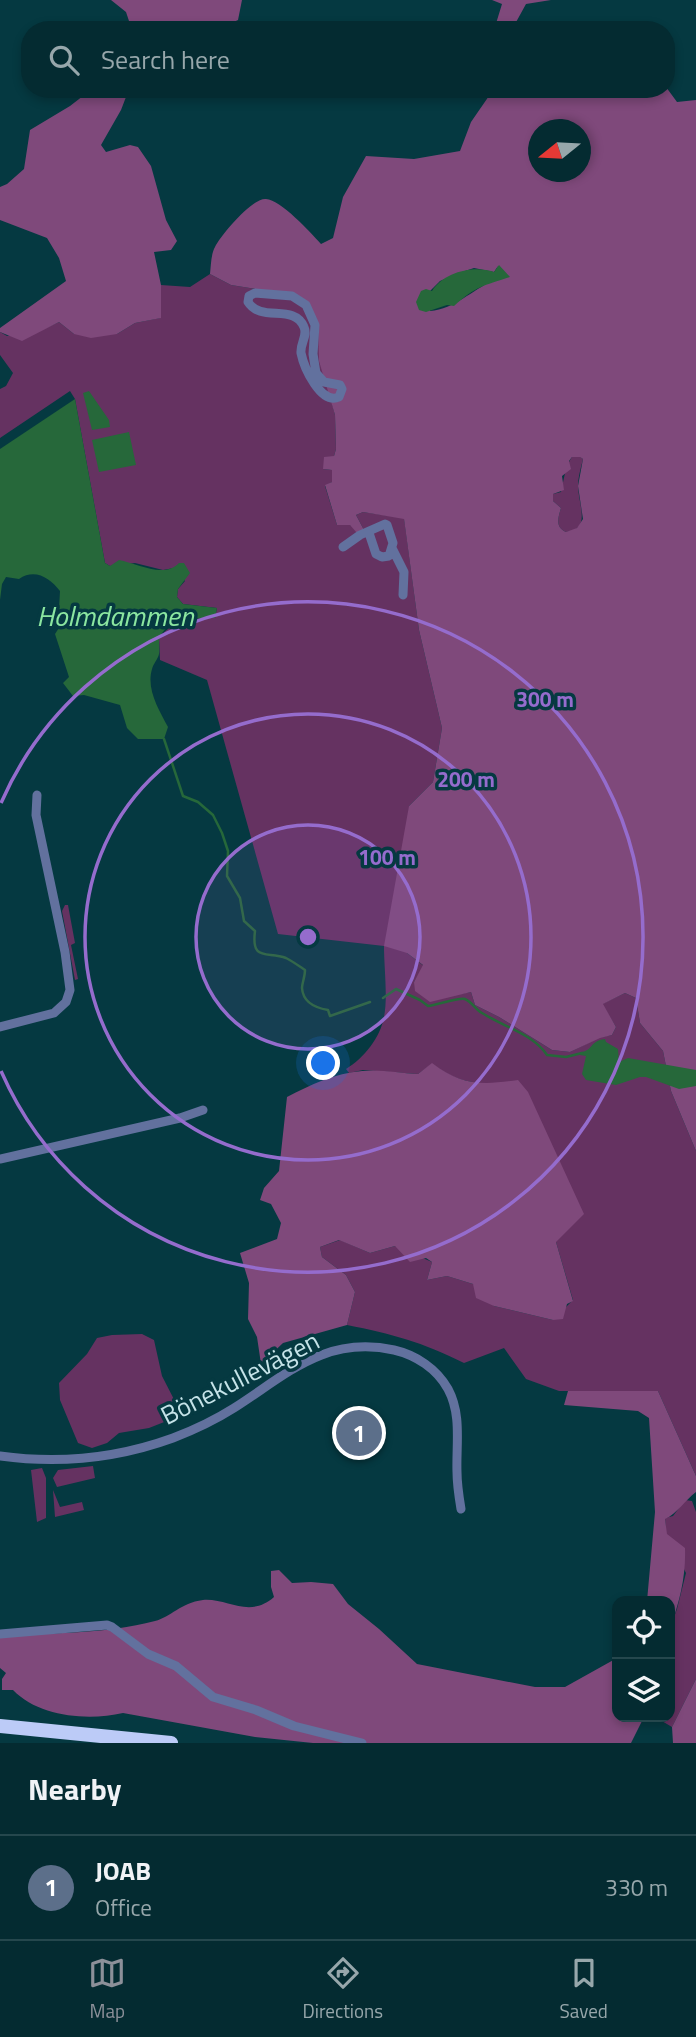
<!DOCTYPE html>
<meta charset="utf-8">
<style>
:root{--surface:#042b31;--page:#12373d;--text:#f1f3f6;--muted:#97a7ab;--line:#25474d;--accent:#8c9099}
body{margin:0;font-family:"Titillium Web",sans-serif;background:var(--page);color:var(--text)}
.controls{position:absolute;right:21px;bottom:21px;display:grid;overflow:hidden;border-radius:14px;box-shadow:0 4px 10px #0003}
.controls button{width:63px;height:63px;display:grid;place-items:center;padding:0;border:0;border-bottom:2px solid var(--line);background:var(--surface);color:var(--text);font:35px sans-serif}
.compass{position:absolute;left:528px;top:119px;width:63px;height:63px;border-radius:50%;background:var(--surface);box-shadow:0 4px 10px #0003;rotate:252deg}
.you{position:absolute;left:324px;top:1064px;width:24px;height:24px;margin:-18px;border:5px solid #fff;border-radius:50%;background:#1a73e8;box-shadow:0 0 0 10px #1a73e833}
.badge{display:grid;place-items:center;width:46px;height:46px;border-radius:50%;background:var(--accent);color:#fff;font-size:23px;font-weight:700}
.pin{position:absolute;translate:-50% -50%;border:4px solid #fff;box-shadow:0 2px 7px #0006}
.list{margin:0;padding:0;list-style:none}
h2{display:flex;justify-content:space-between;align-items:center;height:91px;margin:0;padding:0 28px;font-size:30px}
h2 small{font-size:23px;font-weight:400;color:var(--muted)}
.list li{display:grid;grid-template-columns:46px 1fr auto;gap:21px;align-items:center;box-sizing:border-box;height:105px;padding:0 28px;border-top:2px solid var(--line)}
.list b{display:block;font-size:26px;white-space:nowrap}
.list p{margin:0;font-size:23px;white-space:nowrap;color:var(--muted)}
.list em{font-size:23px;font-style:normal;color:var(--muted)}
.icon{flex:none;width:38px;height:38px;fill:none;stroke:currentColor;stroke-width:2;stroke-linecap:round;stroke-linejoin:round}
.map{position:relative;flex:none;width:696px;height:1743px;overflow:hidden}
.search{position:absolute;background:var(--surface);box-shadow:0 4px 10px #0003;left:21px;right:21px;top:21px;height:77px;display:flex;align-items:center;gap:18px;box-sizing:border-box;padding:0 24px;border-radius:28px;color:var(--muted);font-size:26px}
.sheet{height:196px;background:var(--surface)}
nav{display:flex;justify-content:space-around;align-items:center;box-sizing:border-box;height:98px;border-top:2px solid var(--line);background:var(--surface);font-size:19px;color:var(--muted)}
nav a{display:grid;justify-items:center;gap:4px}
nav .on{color:var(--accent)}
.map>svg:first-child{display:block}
.green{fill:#653261}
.forest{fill:#7f497b;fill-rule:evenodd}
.water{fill:#26683a}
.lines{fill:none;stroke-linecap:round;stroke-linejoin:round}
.stream{stroke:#26683a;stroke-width:2.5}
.minor{stroke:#62719e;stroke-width:9}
.highway{stroke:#bccbf7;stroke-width:14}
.ring{fill:none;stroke:#956ccd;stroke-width:3.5}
.labels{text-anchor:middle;stroke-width:7;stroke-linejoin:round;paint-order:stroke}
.street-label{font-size:26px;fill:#c5e3e8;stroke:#053941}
.water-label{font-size:28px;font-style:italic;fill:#8be6a0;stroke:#053941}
.centre{fill:#956ccd;stroke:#053941;stroke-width:3.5}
.ring-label{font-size:21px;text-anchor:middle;font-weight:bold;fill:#956ccd;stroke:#053941;stroke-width:7;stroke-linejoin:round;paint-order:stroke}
</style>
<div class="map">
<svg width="696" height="1743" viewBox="0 0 696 1743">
<rect width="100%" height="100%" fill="#053941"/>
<path class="green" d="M210 274 231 285 292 295 310 308 318 327 327 384 335 415 336 449 334 456 323 469 332 470V482L325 486 337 525H350L364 530 356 515 363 512 404 518 419 630 442 728 433 782 409 806 407 953 424 966 414 982 454 995 471 992 475 1005 499 1017 552 1050 570 1052 600 1037 612 1035 616 1027 602 1004 625 993 636 998 640 1023 663 1051 671 1091 696 1151V1476L658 1391H559L526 1379 504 1348 464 1363C422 1342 392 1334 347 1325L355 1292 346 1275 322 1257 320 1247 340 1240 370 1253 395 1246 432 1262 427 1280 447 1276 473 1284 494 1306 553 1320 573 1300 556 1242 518 1081C483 1085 462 1086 432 1064L418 1074 363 1070 349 1073 346 1069C364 1058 380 1038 384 1017 388 997 384 968 384 946L278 934 207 680 160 660 159 638C173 620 192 618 215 618L217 608 183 604 177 597 178 589 185 581 174 568 163 570 135 563 110 566 105 563 75 399 70 391 0 438V389L6 386 13 373 0 355V332L7 336 46 328 59 322 74 334H117L135 323 160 318 161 285 190 287Z
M579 456 583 459C581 467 578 478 578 486 578 503 592 530 566 532 555 527 558 518 561 508L553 501V494L561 492C564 479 565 467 572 457Z
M65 905H68L75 943 71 945 78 979 75 980 62 911Z
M142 1334 154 1340 162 1376 182 1415 149 1428 119 1433 107 1443 92 1448 78 1443 60 1400 59 1383 87 1354 97 1338 112 1335Z
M93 1466 95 1478 57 1487 53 1478 58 1470Z
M42 1468 46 1478V1518L37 1522 31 1470Z
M53 1490 60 1507 82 1502 84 1510 55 1517Z
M685 1500 692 1501 696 1512V1679L672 1727 655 1717H670V1628L677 1609 686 1573 666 1534 665 1518 673 1516Z"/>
<path class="forest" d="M111 0H242L238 20 221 28 132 30 126 12Z
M492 0H551L526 4 515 24V30H494L502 4Z
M666 87 677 102 696 100V1151L671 1091 663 1051 640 1023 636 998 625 993 603 1004 616 1027 612 1035 600 1038 570 1052 552 1050 499 1017 475 1005 471 992 430 1002 415 991 414 982 423 965 407 953 384 946 409 806 433 782 442 728 419 630 404 519 363 512 356 515 364 530 357 533 350 525H337L325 485 332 482V470L323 469 324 457 334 456 336 449 335 415 319 361 318 327 310 308 292 295 231 285 210 274C211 265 211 254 215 247 221 235 253 197 266 199 281 200 310 232 321 244L333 238 343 197 366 156 414 159 460 151 471 122 491 93V89H666ZM538 130H580V172H538ZM498 266 494 280C472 290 455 309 430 311V291L440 281 459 273 474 268 494 272ZM572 457H580L583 459 578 486 583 519 577 528 566 532C555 527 558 518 561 508L553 501V494L564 490 562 476 571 469 569 461Z
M92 89H123L126 97 121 110 101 145 106 152 130 145 138 147 151 166 166 220 177 241 171 250 154 252 161 285V318L135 323 117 334 91 338 74 334 59 322 22 341 0 332V328L66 281 59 258 47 238 0 220V187L7 184 24 169 30 130 70 106Z
M432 1063C462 1086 483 1085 518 1080L528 1092 584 1214 556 1242 573 1301 567 1304 563 1319 553 1320 494 1306 476 1298 473 1284 447 1276 427 1280 432 1262 426 1258 410 1262 395 1246 370 1253 339 1240 320 1247 322 1257 346 1275 355 1292 347 1325 283 1343 261 1364 257 1337 248 1319 249 1283 240 1253 277 1239 281 1223 271 1204 260 1200 264 1188 279 1171 287 1097C310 1085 335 1073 362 1071 380 1069 400 1073 418 1074Z
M568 1391H658L696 1476V1492C685 1500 677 1514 665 1519L667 1534 685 1548C686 1576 680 1601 670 1628V1601H647L655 1512 649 1418 638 1411 564 1405Z
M279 1570 292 1583 311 1582 333 1584 348 1604 379 1629 417 1664 535 1687H565L617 1658V1717H644L631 1743H313L255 1737 123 1713C88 1721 39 1717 13 1690H2V1679L6 1673 0 1668V1636C51 1633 105 1634 155 1621 171 1617 180 1603 203 1600 228 1598 249 1619 274 1597L271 1587V1571Z
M696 1679V1743H673L672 1727Z"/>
<path class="water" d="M499 265 510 277C483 286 476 286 454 306L447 305 426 312 419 310 416 302 421 291 426 289 432 291C444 272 474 265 494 272Z
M89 391 109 420 110 427 92 430 83 393Z
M75 399 105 563 110 566 119 560C136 563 164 579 179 563H184L190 573 178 589 177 597 183 604 217 608 215 618C197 618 168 618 160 637 158 642 160 649 159 654 158 659 153 664 152 669 146 689 159 710 168 727L164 739H138L127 728 120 705 84 695 73 696 63 683 69 677 55 634 66 617 59 609 60 591C50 578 35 568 19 579L6 577 2 584 0 600V449Z
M129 432 136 465 99 472 92 440Z
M605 1039 606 1042 618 1049 619 1062 628 1058 696 1070V1086L679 1089 646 1077H640L616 1085 586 1080 582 1074 586 1056 580 1055 581 1052C593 1051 589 1041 605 1039Z"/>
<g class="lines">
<path class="stream" d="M164 739 183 796 198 802 213 815 222 833 228 851 227 876 240 898 244 921 255 931C251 962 267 951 286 958 292 961 299 966 305 970 305 977 302 983 302 988 303 1003 316 1008 328 1010L330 1016 370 1002
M383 998 396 989 420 1000 428 1006C437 1005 459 997 465 999 472 1002 476 1010 482 1013 504 1027 533 1034 547 1055L566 1057 582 1053"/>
<path class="minor" d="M255 293 292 296 306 305 315 325 313 354 316 373 324 382 340 385 342 389 339 397C321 405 304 368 301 353 300 343 308 336 304 327 294 303 261 323 248 302L249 296Z
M343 547 360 535 385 524 387 525 393 543 389 556 382 557 376 554 369 533
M392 548 404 572 403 595
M0 1027 54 1013 66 1002 70 990 65 952 36 815 37 795
M0 1159 180 1118 203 1110
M0 1456C58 1464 118 1458 173 1438 194 1430 215 1420 234 1408 286 1375 325 1335 394 1350 416 1355 437 1369 448 1389 462 1415 456 1444 457 1472 457 1485 459 1497 461 1509
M0 1634 107 1625 112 1627 148 1654 176 1666 213 1697 256 1710 294 1726 362 1743"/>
<path class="highway" d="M0 1726 171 1743"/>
</g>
<circle cx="308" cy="937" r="112" fill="#956ccd" fill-opacity=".12"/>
<g class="ring">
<circle cx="308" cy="937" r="112"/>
<circle cx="308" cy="937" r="223"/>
<path d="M1 803A335 335 0 1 1 1 1071"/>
</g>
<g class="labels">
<g class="street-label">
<text transform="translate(240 1378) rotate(-27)" y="9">Bönekullevägen</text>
</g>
<g class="water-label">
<text x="115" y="626">Holmdammen</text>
</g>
</g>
<circle cx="308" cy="937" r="10" class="centre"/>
<g class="ring-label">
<text x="545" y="707">300 m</text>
<text x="466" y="787">200 m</text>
<text x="387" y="865">100 m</text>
</g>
</svg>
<div class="controls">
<button><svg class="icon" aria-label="locate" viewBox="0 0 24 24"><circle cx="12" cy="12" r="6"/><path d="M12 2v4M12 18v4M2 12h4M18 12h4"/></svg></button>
<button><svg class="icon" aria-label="layers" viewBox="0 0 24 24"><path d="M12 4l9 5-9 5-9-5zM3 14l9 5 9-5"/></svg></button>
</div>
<svg class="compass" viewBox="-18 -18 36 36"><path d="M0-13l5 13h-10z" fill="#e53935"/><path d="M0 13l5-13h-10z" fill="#97a7ab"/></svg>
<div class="you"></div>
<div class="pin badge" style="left:359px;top:1433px;background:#5c6f8a">1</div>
<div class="search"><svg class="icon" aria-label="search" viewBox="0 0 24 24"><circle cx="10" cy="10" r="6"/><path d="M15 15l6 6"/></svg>Search here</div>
</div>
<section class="sheet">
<h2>Nearby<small></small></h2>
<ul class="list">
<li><span class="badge" style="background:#5c6f8a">1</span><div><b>JOAB</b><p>Office</p></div><em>330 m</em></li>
</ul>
</section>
<nav>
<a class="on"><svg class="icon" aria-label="map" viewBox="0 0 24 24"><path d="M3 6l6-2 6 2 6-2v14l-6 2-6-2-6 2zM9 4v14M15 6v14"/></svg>Map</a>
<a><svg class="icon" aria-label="directions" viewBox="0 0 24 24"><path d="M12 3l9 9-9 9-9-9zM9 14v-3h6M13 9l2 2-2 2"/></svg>Directions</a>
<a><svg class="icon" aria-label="saved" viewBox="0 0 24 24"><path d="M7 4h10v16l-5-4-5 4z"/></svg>Saved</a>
</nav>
